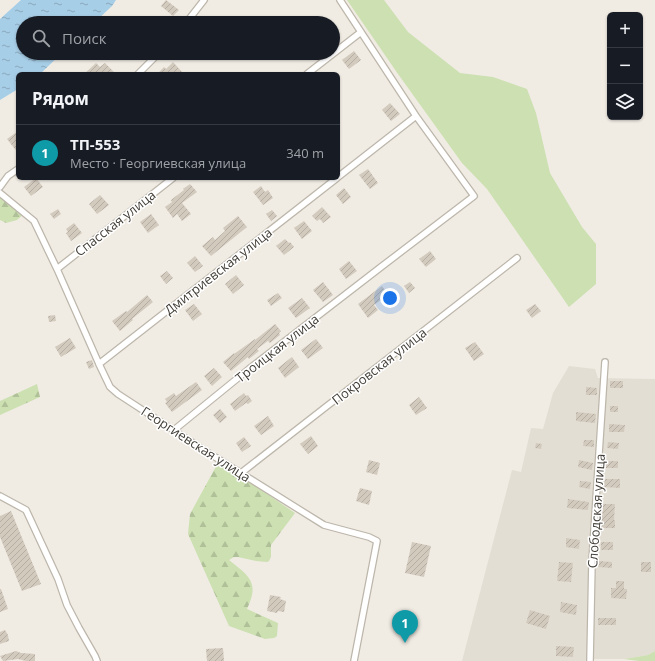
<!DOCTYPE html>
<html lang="ru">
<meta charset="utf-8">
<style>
:root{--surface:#171b24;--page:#242831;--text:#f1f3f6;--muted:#9ea1a6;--line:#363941;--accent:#0f766e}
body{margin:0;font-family:"Open Sans",sans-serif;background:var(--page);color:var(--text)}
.controls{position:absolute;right:12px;top:12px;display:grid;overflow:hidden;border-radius:6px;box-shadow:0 1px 3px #0004}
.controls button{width:36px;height:36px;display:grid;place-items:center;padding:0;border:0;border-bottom:1px solid var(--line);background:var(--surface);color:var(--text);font:20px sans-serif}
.you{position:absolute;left:390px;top:298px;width:14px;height:14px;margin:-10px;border:3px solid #fff;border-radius:50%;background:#1a73e8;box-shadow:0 0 0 6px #1a73e833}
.badge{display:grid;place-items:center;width:26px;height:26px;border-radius:50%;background:var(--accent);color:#fff;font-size:13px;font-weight:700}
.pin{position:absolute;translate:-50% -33px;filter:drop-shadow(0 1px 2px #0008)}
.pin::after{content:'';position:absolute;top:21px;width:14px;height:12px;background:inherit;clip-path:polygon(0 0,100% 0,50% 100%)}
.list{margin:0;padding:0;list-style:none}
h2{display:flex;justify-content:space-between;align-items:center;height:52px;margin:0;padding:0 16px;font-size:17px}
h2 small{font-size:13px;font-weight:400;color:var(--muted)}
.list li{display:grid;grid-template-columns:26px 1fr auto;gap:12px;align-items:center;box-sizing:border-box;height:56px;padding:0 16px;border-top:1px solid var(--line)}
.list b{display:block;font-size:15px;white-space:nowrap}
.list p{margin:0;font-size:13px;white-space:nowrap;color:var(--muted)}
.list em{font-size:13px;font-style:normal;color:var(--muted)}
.icon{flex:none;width:22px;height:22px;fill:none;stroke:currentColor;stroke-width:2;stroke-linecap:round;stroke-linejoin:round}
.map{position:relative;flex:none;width:655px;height:661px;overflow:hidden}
.search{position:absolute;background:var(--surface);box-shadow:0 1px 3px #0004;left:16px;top:16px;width:324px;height:44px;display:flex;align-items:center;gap:10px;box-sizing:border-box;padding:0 14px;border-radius:22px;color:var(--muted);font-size:15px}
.panel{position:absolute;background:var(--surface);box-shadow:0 1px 3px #0004;left:16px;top:72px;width:324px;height:108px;border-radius:6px}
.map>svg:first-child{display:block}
.residential{fill:#e3ded3}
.grass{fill:#cce0b1}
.forest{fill:url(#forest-firs)}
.water{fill:url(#water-ripples)}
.building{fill:url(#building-hatch)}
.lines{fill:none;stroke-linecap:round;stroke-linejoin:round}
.street-casing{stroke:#bdb6ab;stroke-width:8}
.street{stroke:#fff;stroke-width:5.5}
.labels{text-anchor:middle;stroke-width:3;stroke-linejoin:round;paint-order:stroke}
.street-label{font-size:13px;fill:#413c35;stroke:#fff}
</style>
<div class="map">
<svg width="655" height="661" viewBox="0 0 655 661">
<defs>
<pattern id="forest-firs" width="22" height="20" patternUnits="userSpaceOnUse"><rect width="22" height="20" fill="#cce0b1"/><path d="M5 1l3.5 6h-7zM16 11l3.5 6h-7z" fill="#b0c199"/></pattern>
<pattern id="water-ripples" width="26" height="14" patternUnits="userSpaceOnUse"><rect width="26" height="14" fill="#a7cee7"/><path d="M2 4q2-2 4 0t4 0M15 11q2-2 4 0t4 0" fill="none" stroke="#8aa8bc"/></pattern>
<pattern id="building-hatch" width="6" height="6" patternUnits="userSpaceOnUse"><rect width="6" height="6" fill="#d3cabe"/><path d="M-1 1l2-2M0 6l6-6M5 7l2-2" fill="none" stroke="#b6aea4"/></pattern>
</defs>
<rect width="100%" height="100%" fill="#f0ece4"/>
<path class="residential" d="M569 366 595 369 598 378 655 379V651L648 655 624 659H592L585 661H462L512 470 521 472 531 428 543 429 553 393Z"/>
<path class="grass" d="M347 0H384L408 32 460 73 493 77 527 89 536 113 550 173 582 227 596 244V284L569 307 487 189 462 163 398 74Z
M655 651V661H639L624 659 648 655Z"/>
<path class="forest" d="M0 195 25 213 17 220 6 223 0 220Z
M37 384 40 397 0 415V401Z
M219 461 295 513 271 545V557L269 561 267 562 256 561 238 557H234L229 560C249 576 260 582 247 609L278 623 277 636 274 638 265 639 229 626 188 534 190 514Z"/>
<path class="water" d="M21 0H116L112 6 94 23H23V53H62L40 74H18V89L0 100V19Z"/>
<path class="building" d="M166 0 179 10 173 16 161 6Z
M354 51 361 60 349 69 342 60Z
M173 62 184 74H157L164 67 166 69Z
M96 63 100 67 105 63 116 74H84Z
M390 103 400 114 391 121 382 110Z
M18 131V153L7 139Z
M368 169 378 183 370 189 359 175Z
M36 178 43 187 31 196 24 187Z
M190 184 197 192 182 203 191 214 182 221 177 214 173 218 165 207 172 202 171 200 184 190 183 189Z
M261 186 265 192 268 190 273 198 263 205 253 192Z
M344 188 351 197 343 204 336 195Z
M100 195 109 205 97 214 89 204Z
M322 207 331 217 323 223 320 219 317 221 312 216Z
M58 209 61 214 54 219 50 214Z
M272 210 277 216 271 221 266 214Z
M151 214 159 225 148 233 140 222Z
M238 216 247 227 211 256 202 246 213 237 215 240 225 231 223 228Z
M304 221 312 231 302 239 294 228Z
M74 223 82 233 71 241 66 233 68 232 66 229Z
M285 239 289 243 290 242 294 247 284 255 276 246Z
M430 251 436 259 426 267 419 259Z
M195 256 203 266 195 272 187 263Z
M349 261 357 271 346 279 339 269Z
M167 271 173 278 166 284 160 276Z
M236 275 244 285 233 294 225 284Z
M323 282 333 295 323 302 313 290Z
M410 282 415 288 409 293 404 286Z
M382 286 388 295 374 305 378 310 368 318 358 304Z
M278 293 282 298 271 306 267 300Z
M147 295 153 302 132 319 133 320 120 331 112 321 126 311 127 312Z
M302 298 310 308 296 318 288 308Z
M194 304 202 314 193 321 185 310Z
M535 304 541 311 532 318 526 310Z
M55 315 56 321 49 322 48 316Z
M275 324 281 331 279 333 280 335 270 343 268 341 257 349 259 351 249 359 248 357 231 371 223 362 234 353V354L255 339V340Z
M70 338 76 348 61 357 55 347Z
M316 339 323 348 308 359 301 350Z
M475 342 484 354 474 361 465 348Z
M292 357 299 367 285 378 278 368Z
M92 360 94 367 89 369 86 362Z
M214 368 222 377 212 386 204 376Z
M610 381H623V388H610Z
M196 382 202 390 172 412 165 403 167 402 165 399 174 393 176 396Z
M586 387 597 388V395H586Z
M244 393 246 396 248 395 252 401 248 404 246 403 235 411 230 404Z
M419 397 427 408 416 415 409 405Z
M610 406H618V412H610Z
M220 409 227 417 220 423 213 415Z
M576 412 596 414 595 423 576 421Z
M268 416 274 426 261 435 254 426Z
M609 424 625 425 624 432H609Z
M311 436 318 446 308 454 300 444Z
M244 437 251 446 242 452 236 443Z
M584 440H594V447L583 446Z
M608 442 619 443 618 449 607 448Z
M536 443 542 444 541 449 535 448Z
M369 460 380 463 377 475 366 472Z
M579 460 593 463 592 470 578 467Z
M606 461H618V468H606Z
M605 479H620V488L604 487Z
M580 481 591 482 590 489 579 487Z
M360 488 372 491 369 505 356 501Z
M568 499 589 502 588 510 567 508Z
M603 504H615L614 520H615V528H601Z
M11 511 41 584 22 591 0 537V516Z
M566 538 580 540 579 549 566 547Z
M412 542 431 546 424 577 405 573Z
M601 542H613V550H601Z
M599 561 612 562V568L598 567Z
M559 562 573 563 571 582 557 581Z
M641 562H651V572H641Z
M616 581H624V589H627L626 599 611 598V588H616Z
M0 589H1L8 609 0 612Z
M270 595 281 597 280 599 286 601 284 612 278 611 277 613 267 611Z
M561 602 577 605 576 615 560 612Z
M530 610 550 616 546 629 526 623Z
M598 618H616V625H598Z
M5 630 8 635 9 641 0 644V632Z
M556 646 574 647 573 657 556 656Z
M223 648 224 661H207L206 649Z
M16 651 21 653 35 654V661H26L18 659 3 661 0 656Z"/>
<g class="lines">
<defs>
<path id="street" d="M186 23 204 0
M138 74 159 53
M307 74 361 32
M338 177 416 116
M0 187 8 176 18 169
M0 193 34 221 57 269 99 364 110 387 118 394 207 452 324 525 369 537 377 541 354 661
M57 269 173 178
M99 364 337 178
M174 430 249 369 381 267 474 196 416 116 340 0
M241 473 517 258
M0 496 26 510 58 579 67 605 79 628 95 656 97 661
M590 661 592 561 605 362"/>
</defs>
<use href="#street" class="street-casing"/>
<use href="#street" class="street"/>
</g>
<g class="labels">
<g class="street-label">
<text transform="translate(115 223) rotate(-38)" y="5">Спасская улица</text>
<text transform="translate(218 271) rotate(-38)" y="5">Дмитриевская улица</text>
<text transform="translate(277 348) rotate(-38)" y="5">Троицкая улица</text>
<text transform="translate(379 366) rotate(-38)" y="5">Покровская улица</text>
<text transform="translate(196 444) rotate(33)" y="5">Георгиевская улица</text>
<text transform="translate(596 511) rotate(-86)" y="5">Слободская улица</text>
</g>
</g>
</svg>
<div class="controls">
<button>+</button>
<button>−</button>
<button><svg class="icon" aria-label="layers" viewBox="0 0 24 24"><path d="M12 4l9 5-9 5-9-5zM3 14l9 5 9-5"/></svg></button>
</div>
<div class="you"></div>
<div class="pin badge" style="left:405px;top:643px;background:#0f9aa8">1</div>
<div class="search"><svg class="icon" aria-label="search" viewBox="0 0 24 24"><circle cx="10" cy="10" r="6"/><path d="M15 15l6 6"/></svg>Поиск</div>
<section class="panel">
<h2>Рядом<small></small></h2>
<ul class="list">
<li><span class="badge" style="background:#0f9aa8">1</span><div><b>ТП-553</b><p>Место · Георгиевская улица</p></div><em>340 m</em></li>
</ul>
</section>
</div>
